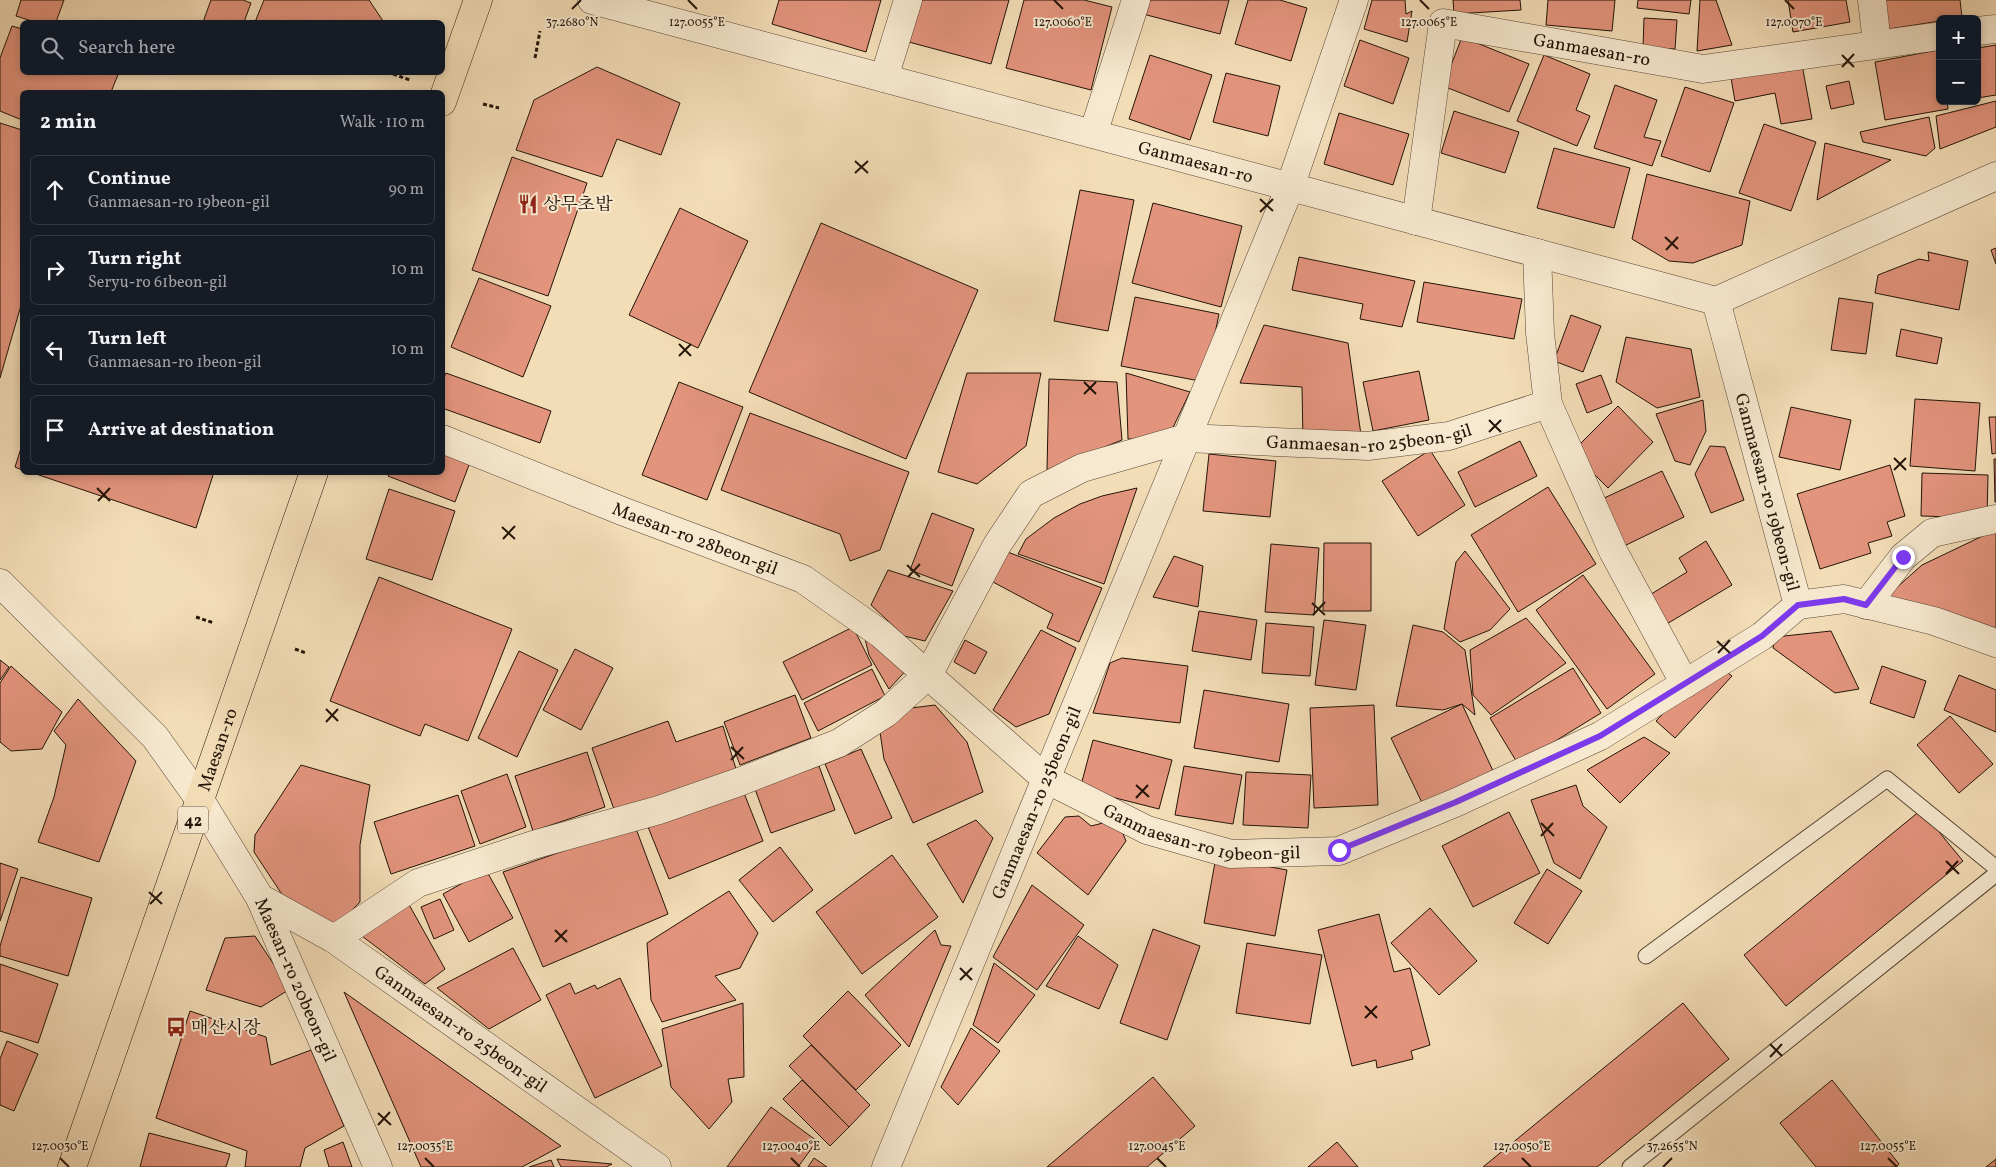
<!DOCTYPE html>
<meta charset="utf-8">
<style>
:root{--surface:#171b24;--page:#242831;--text:#f1f3f6;--muted:#9ea1a6;--line:#363941}
body{margin:0;font-family:Vollkorn,"Noto Serif KR",serif;background:var(--page);color:var(--text)}
.controls{position:absolute;right:15px;top:15px;display:grid;overflow:hidden;border-radius:8px;box-shadow:0 2px 8px #0003}
.controls button{width:45px;height:45px;display:grid;place-items:center;padding:0;border:0;border-bottom:1px solid var(--line);background:var(--surface);color:var(--text);font:25px sans-serif}
.stop{position:absolute;width:15px;height:15px;margin:-11px;border:4px solid #7c3aed;border-radius:50%;background:#fff}
.stop.end{background:#7c3aed;border-color:#fff;box-shadow:0 1px 5px #0008}
.list{margin:0;padding:0;list-style:none}
h2{display:flex;justify-content:space-between;align-items:center;height:65px;margin:0;padding:0 20px;font-size:21px}
h2 small{font-size:16px;font-weight:400;color:var(--muted)}
.list li{display:grid;grid-template-columns:32px 1fr auto;gap:15px;align-items:center;box-sizing:border-box;height:70px;margin:0 10px 10px;padding:0 10px;border:1px solid var(--line);border-radius:8px}
.list b{display:block;font-size:19px;white-space:nowrap}
.list p{margin:0;font-size:16px;white-space:nowrap;color:var(--muted)}
.list em{font-size:16px;font-style:normal;color:var(--muted)}
.icon{flex:none;width:28px;height:28px;fill:none;stroke:currentColor;stroke-width:2;stroke-linecap:round;stroke-linejoin:round}
.map{position:relative;flex:none;width:1996px;height:1167px;overflow:hidden}
.search{position:absolute;background:var(--surface);box-shadow:0 2px 8px #0003;left:20px;top:20px;width:425px;height:55px;display:flex;align-items:center;gap:12px;box-sizing:border-box;padding:0 18px;border-radius:8px;color:var(--muted);font-size:19px}
.panel{position:absolute;background:var(--surface);box-shadow:0 2px 8px #0003;left:20px;top:90px;width:425px;height:385px;border-radius:8px}
.map>svg:first-child{display:block}
.building{fill:#e3947d;stroke:#231408}
.lines{fill:none;stroke-linecap:round;stroke-linejoin:round}
.service-casing{stroke:#574634;stroke-width:17}
.minor-casing{stroke:#574634;stroke-width:29}
.tertiary-casing{stroke:#574634;stroke-width:29}
.primary-casing{stroke:#231408;stroke-width:29}
.path{stroke:#231408;stroke-width:3;stroke-dasharray:4 2.5;stroke-linecap:butt}
.service{stroke:#f7e9d0;stroke-width:15}
.minor{stroke:#f7e9d0;stroke-width:28}
.tertiary{stroke:#f7e9d0;stroke-width:28}
.primary{stroke:#f3ddb7;stroke-width:28}
.route{stroke:#7c3aed;stroke-width:6}
.ticks{fill:none;stroke:#231408;stroke-width:2}
.labels{text-anchor:middle;stroke-width:4;stroke-linejoin:round;paint-order:stroke}
.shield{fill:#f7e9d0;stroke:#635444;stroke-width:1}
.shield-label{font-size:16px;font-weight:bold;fill:#231408}
.street-label{font-size:18px;fill:#231408;stroke:#f7e9d0}
.poi-label{font-size:18px;fill:#231408;stroke:#f7e9d0;text-anchor:start}
.ticks-label{font-size:12px;text-anchor:middle;fill:#231408;stroke:#f7e9d0;stroke-width:4;stroke-linejoin:round;paint-order:stroke}
</style>
<div class="map">
<svg width="1996" height="1167" viewBox="0 0 1996 1167">
<rect width="100%" height="100%" fill="#f3ddb7"/>
<filter id="stains"><feTurbulence type="fractalNoise" baseFrequency=".004" numOctaves="4"/><feColorMatrix values="0 0 0 0 .2 0 0 0 0 .09 0 0 0 0 .02 0 0 0 .5 -.17"/></filter>
<radialGradient id="worn" r=".72"><stop offset=".6" stop-color="#630" stop-opacity="0"/><stop offset="1" stop-color="#630" stop-opacity=".3"/></radialGradient>
<path class="building" d="M21 0H64L56 22H35L16 16Z
M211 0H243L251 3 244 22H203Z
M264 0H369L383 21V22H255Z
M779 0H881L866 52 772 24Z
M917 0H1009L991 64 905 41Z
M1024 0H1084L1112 7 1091 90 1006 68Z
M1143 0H1229L1220 34 1139 13Z
M1248 0H1280L1307 8 1291 61 1235 44Z
M1372 0H1405L1406 14 1412 11 1407 42 1364 29Z
M1453 0H1520L1521 10 1454 14Z
M1548 0H1615L1612 31 1546 25Z
M1638 0H1691L1689 14 1637 8Z
M1700 0H1716L1732 45 1697 51Z
M1788 0H1846L1850 22 1793 32Z
M1885 0H1960L1962 18 1940 19V21L1889 29Z
M1644 18 1677 20 1675 49 1643 48Z
M12 26 22 29V72H119L111 92H22V120L0 111V58Z
M1462 37 1529 64 1509 112 1443 86Z
M1360 40 1409 58 1393 104 1344 86Z
M1996 45V95L1977 98V48Z
M1938 50 1940 60V101H1947L1948 109 1885 120 1875 62Z
M1150 55 1212 75 1190 140 1129 119Z
M1544 55 1590 74 1576 110 1590 116 1577 146 1517 121Z
M1801 59 1812 119 1781 124 1775 93 1735 101 1730 72Z
M597 67 680 103 661 155 617 139 602 177 516 150 534 100Z
M1226 73 1280 86 1268 136 1213 122Z
M1849 81 1854 104 1831 109 1826 86Z
M1615 85 1657 100 1644 137 1661 141 1652 166 1594 148Z
M1685 87 1734 103 1710 172 1661 156Z
M1996 101V127L1940 149 1936 116Z
M1454 111 1519 132 1505 173 1441 153Z
M1339 113 1409 134 1393 185 1324 164Z
M1929 117 1935 148 1926 156 1863 142 1860 132Z
M0 123 22 130V302L0 378Z
M1764 124 1816 142 1791 211 1739 193Z
M1825 143 1891 160 1817 200Z
M1554 148 1630 168 1614 228 1537 208Z
M512 157 587 183 548 296 472 270Z
M1647 174 1750 201 1742 245 1693 263 1669 261 1632 239Z
M1080 190 1134 200 1108 331 1054 321Z
M1153 203 1242 226 1221 307 1132 283Z
M680 208 748 241 698 348 629 315Z
M821 223 978 290 906 459 749 392Z
M1996 248V264L1991 250Z
M1928 252 1968 261 1959 310 1875 293 1878 275 1919 259 1929 261Z
M1299 257 1415 281 1402 327 1360 319 1363 304 1292 290Z
M479 278 551 306 523 377 451 347Z
M1424 282 1522 299 1514 339 1417 322Z
M1135 297 1219 314 1205 382 1121 366Z
M1839 298 1873 303 1866 354 1831 350Z
M1571 315 1601 326 1583 372 1554 361Z
M1264 325 1348 343 1362 442 1303 441 1302 387 1240 383Z
M1901 329 1942 338 1937 364 1896 356Z
M1626 337 1691 349 1700 397 1657 408 1616 382Z
M1419 371 1429 420 1373 431 1363 382Z
M446 373 551 411 540 443 442 408V381Z
M967 373H1041L1026 446 977 484 938 472Z
M1126 373 1190 392 1167 440 1128 439Z
M1601 375 1612 403 1587 413 1576 384Z
M1049 379 1117 382 1122 440 1047 470Z
M679 382 743 407 707 500 642 475Z
M1915 399 1980 403 1975 471 1910 466Z
M1703 400 1706 431 1690 465 1675 461 1656 414Z
M1618 406 1653 442 1608 488 1572 452Z
M1791 407 1851 420 1840 470 1779 457Z
M750 413 909 472 880 550 850 561 840 534 721 490Z
M1989 417H1996V453L1992 454Z
M1520 441 1537 476 1475 507 1458 472Z
M22 445V470L15 467Z
M442 446 472 457 455 502 388 476 390 472H442Z
M1710 446 1725 447 1744 500 1711 513 1695 474Z
M1430 450 1465 505 1418 536 1382 481Z
M1209 454 1276 461 1270 517 1203 511Z
M1994 459H1996V502H1995Z
M1890 465 1905 516 1887 522 1892 536 1868 543 1871 553 1820 569 1797 494Z
M1662 471 1684 517 1622 547 1600 500Z
M30 472H214L196 528Z
M1922 473 1988 475 1987 518 1921 516Z
M1548 487 1596 564 1518 612 1471 535Z
M1137 488 1104 584 1018 554 1026 539 1054 518 1080 504 1102 496Z
M389 489 455 511 432 580 366 559Z
M932 513 974 529 952 586 910 570Z
M1991 532 1996 534V630L1886 597 1922 565Z
M1706 541 1732 585 1665 625 1648 596 1687 572 1679 558Z
M1324 543H1371V611H1323Z
M1271 544 1319 548 1314 615 1265 612Z
M1005 551 1102 588 1079 642 1047 628 1053 614 993 582Z
M1465 551 1510 609 1490 630 1460 642 1444 629 1456 562Z
M1174 556 1203 566 1198 607 1153 597Z
M888 570 953 591 925 641 904 636 871 605Z
M1583 575 1655 674 1607 709 1536 610Z
M379 577 512 629 468 741 425 724 420 736 330 701Z
M1199 611 1257 620 1251 660 1192 651Z
M1526 618 1566 663 1491 715 1473 695 1470 650Z
M1324 620 1366 625 1356 690 1315 685Z
M1266 623 1314 627 1310 676 1262 673Z
M1413 625 1443 632 1465 650 1475 715 1462 704 1443 710 1396 706Z
M853 627 872 665 802 700 783 662Z
M1041 630 1076 648 1049 714 1016 727 993 710Z
M1831 631 1859 689 1835 693 1773 648 1775 637Z
M865 639 911 665 889 689 869 655Z
M965 640 987 652 975 674 954 662Z
M575 649 613 668 581 730 543 710Z
M519 651 558 670 517 757 478 738Z
M1122 658 1188 666 1180 723 1093 713 1110 663Z
M0 660 9 667 0 680Z
M11 666 62 712 42 749 11 751 0 742V683Z
M1882 666 1926 681 1914 718 1870 703Z
M1573 668 1601 713 1518 764 1490 718Z
M1721 668 1732 676 1675 738 1656 721 1680 695Z
M872 669 885 696 818 731 804 703Z
M1959 675 1996 690V732L1944 710Z
M1204 690 1289 704 1279 762 1194 748Z
M795 695 811 738 740 765 724 722Z
M78 699 136 761 99 862 38 842 54 797 66 745 54 731Z
M1462 704 1494 773 1424 807 1391 738Z
M935 705 967 742 983 792 913 823 884 759 880 732 911 708Z
M1374 705 1378 805 1314 808 1310 708Z
M1950 716 1993 764 1959 793 1917 745Z
M668 721 676 742 723 726 736 769 615 812 592 748Z
M1644 737 1670 753 1620 803 1587 770Z
M1093 740 1172 760 1159 809 1080 789Z
M861 749 892 818 855 834 825 764Z
M587 752 605 807 533 831 515 776Z
M301 765 370 785 360 845V902L337 926 287 902 254 852 255 835Z
M819 766 835 810 771 833 755 789Z
M1184 766 1242 775 1233 824 1175 815Z
M1246 772 1311 775 1308 828 1243 825Z
M507 774 526 827 480 844 461 791Z
M1576 785 1583 806 1607 827 1580 879 1554 863 1531 800Z
M742 788 763 841 669 879 648 827Z
M458 795 475 846 391 874 374 822Z
M1921 810 1963 861 1786 1006 1744 955Z
M1509 812 1540 873 1473 907 1442 846Z
M1079 816 1091 826 1103 823 1121 829 1126 841 1088 895 1037 853 1065 817Z
M976 820 993 838 963 903 927 844Z
M635 826 668 914 543 967 503 872Z
M780 847 813 890 773 922 739 880Z
M892 855 938 917 862 974 816 912Z
M1216 857 1287 870 1275 936 1204 923Z
M0 863 18 869 0 921Z
M1547 869 1582 891 1548 944 1514 923Z
M486 870 513 918 469 942 443 894Z
M21 877 92 898 68 976 0 956V946Z
M1032 885 1084 925 1037 990 993 957Z
M729 891 758 933 740 968 715 976 736 1000 662 1022 651 1000 647 943Z
M440 899 454 930 434 939 421 907Z
M407 901 445 969 425 984 358 933Z
M1430 908 1477 961 1439 995 1391 943Z
M1379 914 1394 972 1410 968 1430 1045 1411 1051 1413 1059 1377 1068 1376 1060 1352 1066 1318 930Z
M1153 929 1200 946 1167 1040 1120 1023Z
M935 930 941 945 951 946 909 1047 865 995Z
M255 936 290 989 261 1007 206 990 225 938Z
M1078 936 1118 965 1099 1009 1046 986Z
M1247 943 1322 955 1310 1024 1236 1013Z
M513 948 541 1000 489 1029 437 988Z
M994 963 1035 995 998 1043 973 1025Z
M0 964 58 984 38 1043 0 1031Z
M620 978 662 1066 595 1098 546 995 570 983 575 994 595 985 597 989Z
M848 991 901 1045 856 1090 803 1036Z
M344 992 561 1146 522 1167H421Z
M743 1003 744 1077 728 1079 732 1102 709 1129 671 1087 662 1029Z
M1683 1003 1729 1059 1597 1167H1483Z
M190 1011 266 1037 271 1065 311 1050 344 1126 305 1148 300 1167H245L247 1151 156 1118Z
M971 1028 1000 1051 958 1105 941 1087Z
M7 1041 38 1054 14 1111 0 1105V1059Z
M811 1045 870 1105 849 1127 789 1066Z
M1153 1077 1195 1126 1147 1167H1047Z
M802 1080 849 1127 830 1146 783 1099Z
M1832 1080 1899 1164 1896 1167H1816L1780 1123Z
M771 1107 817 1141 798 1167H727Z
M149 1133 230 1154 226 1167H140Z
M343 1142 352 1167H329L324 1150Z
M1337 1142 1358 1167H1308Z
M814 1158 827 1167H808Z
M557 1159 612 1164 606 1167H561Z
M1996 1159V1167H1986Z
M551 1160 554 1167H529Z"/>
<g class="lines">
<defs>
<path id="service" d="M1646 956 1887 779 1996 868
M1630 1167 1996 874"/>
<g id="minor">
<path d="M1872 0 1877 43"/>
<path d="M1977 31 1996 29"/>
<path d="M884 78 908 0"/>
<path d="M1093 134 1136 0"/>
<path id="s1" d="M1416 221 1443 23 1703 69 1940 36"/>
<path d="M1537 253 1540 333 1548 404 1613 551 1685 684"/>
<path id="s2" d="M1716 301 1798 605"/>
<path id="s3" d="M442 439 622 511 803 579 881 634 1046 779 1147 830 1231 854 1339 851 1457 802 1600 736 1762 636 1798 605"/>
<path id="s4" d="M0 583 155 737 200 800 260 898 378 1167"/>
<path d="M1798 605 1844 599 1934 621 1996 643"/>
<path d="M1866 605 1903 557 1932 533 1996 519"/>
<path id="s5" d="M260 898 334 939 657 1167"/>
<path id="s6" d="M334 939 418 883 533 845 659 810 739 782 839 743 886 713 928 675 997 545 1031 494 1082 468 1186 438 1368 446 1449 436 1548 404"/>
<path id="s7" d="M886 1167 1290 187 1354 0"/>
</g>
<g id="tertiary">
<path id="s8" d="M592 0 1716 301 1996 176"/>
</g>
<g id="primary">
<path d="M442 102 478 0"/>
<path id="s9" d="M72 1167 314 472"/>
</g>
</defs>
<use href="#service" class="service-casing"/>
<use href="#minor" class="minor-casing"/>
<use href="#tertiary" class="tertiary-casing"/>
<use href="#primary" class="primary-casing"/>
<path class="path" d="M535 58 540 31
M387 72 410 80
M483 104 499 108
M196 617 214 623
M295 649 306 653"/>
<use href="#service" class="service"/>
<use href="#minor" class="minor"/>
<use href="#tertiary" class="tertiary"/>
<use href="#primary" class="primary"/>
</g>
<g class="lines">
<path class="route" d="M1339 850 1456 802 1600 736 1762 636 1798 605 1844 599 1866 605 1903 557"/>
</g>
<path class="ticks" d="M688 0 697 9M1054 0 1063 9M1420 0 1429 9M1785 0 1794 9M572 9 581 0M1842 55 1854 67M1842 67 1854 54M855 161 868 173M855 173 868 161M1260 199 1273 211M1260 212 1273 199M1665 237 1678 249M1666 250 1678 237M679 344 691 356M679 356 691 344M1084 382 1096 394M1084 394 1096 382M1489 420 1501 432M1489 432 1501 420M1894 458 1906 470M1894 470 1906 458M97 488 110 501M98 501 110 488M502 527 515 539M503 539 515 526M907 565 920 577M908 577 920 564M1312 603 1325 615M1313 615 1325 602M1717 641 1730 653M1718 653 1730 640M326 709 338 721M326 722 338 709M731 747 744 759M731 760 743 747M1136 785 1149 797M1136 798 1148 785M1541 823 1554 836M1541 836 1553 823M1946 861 1959 874M1946 874 1958 861M149 892 162 904M150 904 162 892M555 930 567 942M555 942 567 930M960 968 972 980M960 980 972 968M1365 1006 1377 1018M1365 1018 1377 1006M1770 1044 1782 1056M1770 1057 1782 1044M378 1113 391 1125M378 1125 390 1112M60 1158 69 1167M425 1158 434 1167M791 1158 800 1167M1157 1158 1166 1167M1522 1158 1531 1167M1888 1158 1897 1167M1663 1167 1672 1158"/>
<defs>
<symbol id="restaurant-bare" viewBox="-9 -9 18 18"><path d="M-5-6h1v4h1v-4h1v4h1v-4h1v5L-1.5 .5V6h-2V.5L-5-1ZM5-6V6H3V1.5H1.5Q1.5-4 5-6Z" fill="#8f2418" stroke="#f7e9d0" stroke-width="2.5" paint-order="stroke"/></symbol>
<symbol id="bus-bare" viewBox="-9 -9 18 18"><path d="M-5-6H5V4H4V6H2V4H-2V6H-4V4H-5ZM-3.5-4V0h7V-4ZM-3.5 1.2v1.5H-2V1.2ZM2 1.2v1.5H3.5V1.2Z" fill="#8f2418" stroke="#f7e9d0" stroke-width="2.5" paint-order="stroke"/></symbol>
</defs>
<g fill-rule="evenodd">
<use href="#restaurant-bare" x="514" y="190" width="28" height="28"/>
<use href="#bus-bare" x="162" y="1013" width="28" height="28"/>
</g>
<g class="labels">
<rect class="shield" x="178" y="806.5" width="30" height="27" rx="4"/>
<g class="shield-label">
<text x="193" y="826">42</text>
</g>
<g class="street-label">
<text dy="6" stroke="none"><textPath href="#s1" startOffset="351">Ganmaesan-ro</textPath></text>
<text dy="6" stroke="none"><textPath href="#s8" startOffset="625">Ganmaesan-ro</textPath></text>
<text dy="6" stroke="none"><textPath href="#s6" startOffset="1215">Ganmaesan-ro 25beon-gil</textPath></text>
<text dy="6" stroke="none"><textPath href="#s2" startOffset="198">Ganmaesan-ro 19beon-gil</textPath></text>
<text dy="6" stroke="none"><textPath href="#s3" startOffset="272">Maesan-ro 28beon-gil</textPath></text>
<text dy="6" stroke="none"><textPath href="#s9" startOffset="442">Maesan-ro</textPath></text>
<text dy="6" stroke="none"><textPath href="#s7" startOffset="394">Ganmaesan-ro 25beon-gil</textPath></text>
<text dy="6" stroke="none"><textPath href="#s3" startOffset="870">Ganmaesan-ro 19beon-gil</textPath></text>
<text dy="6" stroke="none"><textPath href="#s4" startOffset="500">Maesan-ro 20beon-gil</textPath></text>
<text dy="6" stroke="none"><textPath href="#s5" startOffset="240">Ganmaesan-ro 25beon-gil</textPath></text>
</g>
<g class="poi-label">
<text x="543" y="210">상무초밥</text>
<text x="191" y="1033">매산시장</text>
</g>
</g>
<g class="ticks-label">
<text x="697" y="26">127.0055°E</text>
<text x="1063" y="26">127.0060°E</text>
<text x="1429" y="26">127.0065°E</text>
<text x="1794" y="26">127.0070°E</text>
<text x="572" y="26">37.2680°N</text>
<text x="1672" y="1150">37.2655°N</text>
<text x="60" y="1150">127.0030°E</text>
<text x="425" y="1150">127.0035°E</text>
<text x="791" y="1150">127.0040°E</text>
<text x="1157" y="1150">127.0045°E</text>
<text x="1522" y="1150">127.0050°E</text>
<text x="1888" y="1150">127.0055°E</text>
</g>
<rect width="100%" height="100%" filter="url(#stains)"/>
<rect width="100%" height="100%" fill="url(#worn)"/>
</svg>
<div class="controls">
<button>+</button>
<button>−</button>
</div>
<div class="stop" style="left:1339px;top:850px"></div>
<div class="stop end" style="left:1903px;top:557px"></div>
<div class="search"><svg class="icon" aria-label="search" viewBox="0 0 24 24"><circle cx="10" cy="10" r="6"/><path d="M15 15l6 6"/></svg>Search here</div>
<section class="panel">
<h2>2 min<small>Walk · 110 m</small></h2>
<ul class="list">
<li><svg class="icon" aria-label="ahead" viewBox="0 0 24 24"><path d="M12 20V5M6 11l6-6 6 6"/></svg><div><b>Continue</b><p>Ganmaesan-ro 19beon-gil</p></div><em>90 m</em></li>
<li><svg class="icon" aria-label="right" viewBox="0 0 24 24"><path d="M7 20v-9h11M14 6l5 5-5 5"/></svg><div><b>Turn right</b><p>Seryu-ro 61beon-gil</p></div><em>10 m</em></li>
<li><svg class="icon" aria-label="left" viewBox="0 0 24 24"><path d="M17 20v-9H6M10 6l-5 5 5 5"/></svg><div><b>Turn left</b><p>Ganmaesan-ro 1beon-gil</p></div><em>10 m</em></li>
<li><svg class="icon" aria-label="arrive" viewBox="0 0 24 24"><path d="M6 21V4h12l-3 4 3 4H6"/></svg><div><b>Arrive at destination</b></div></li>
</ul>
</section>
</div>
